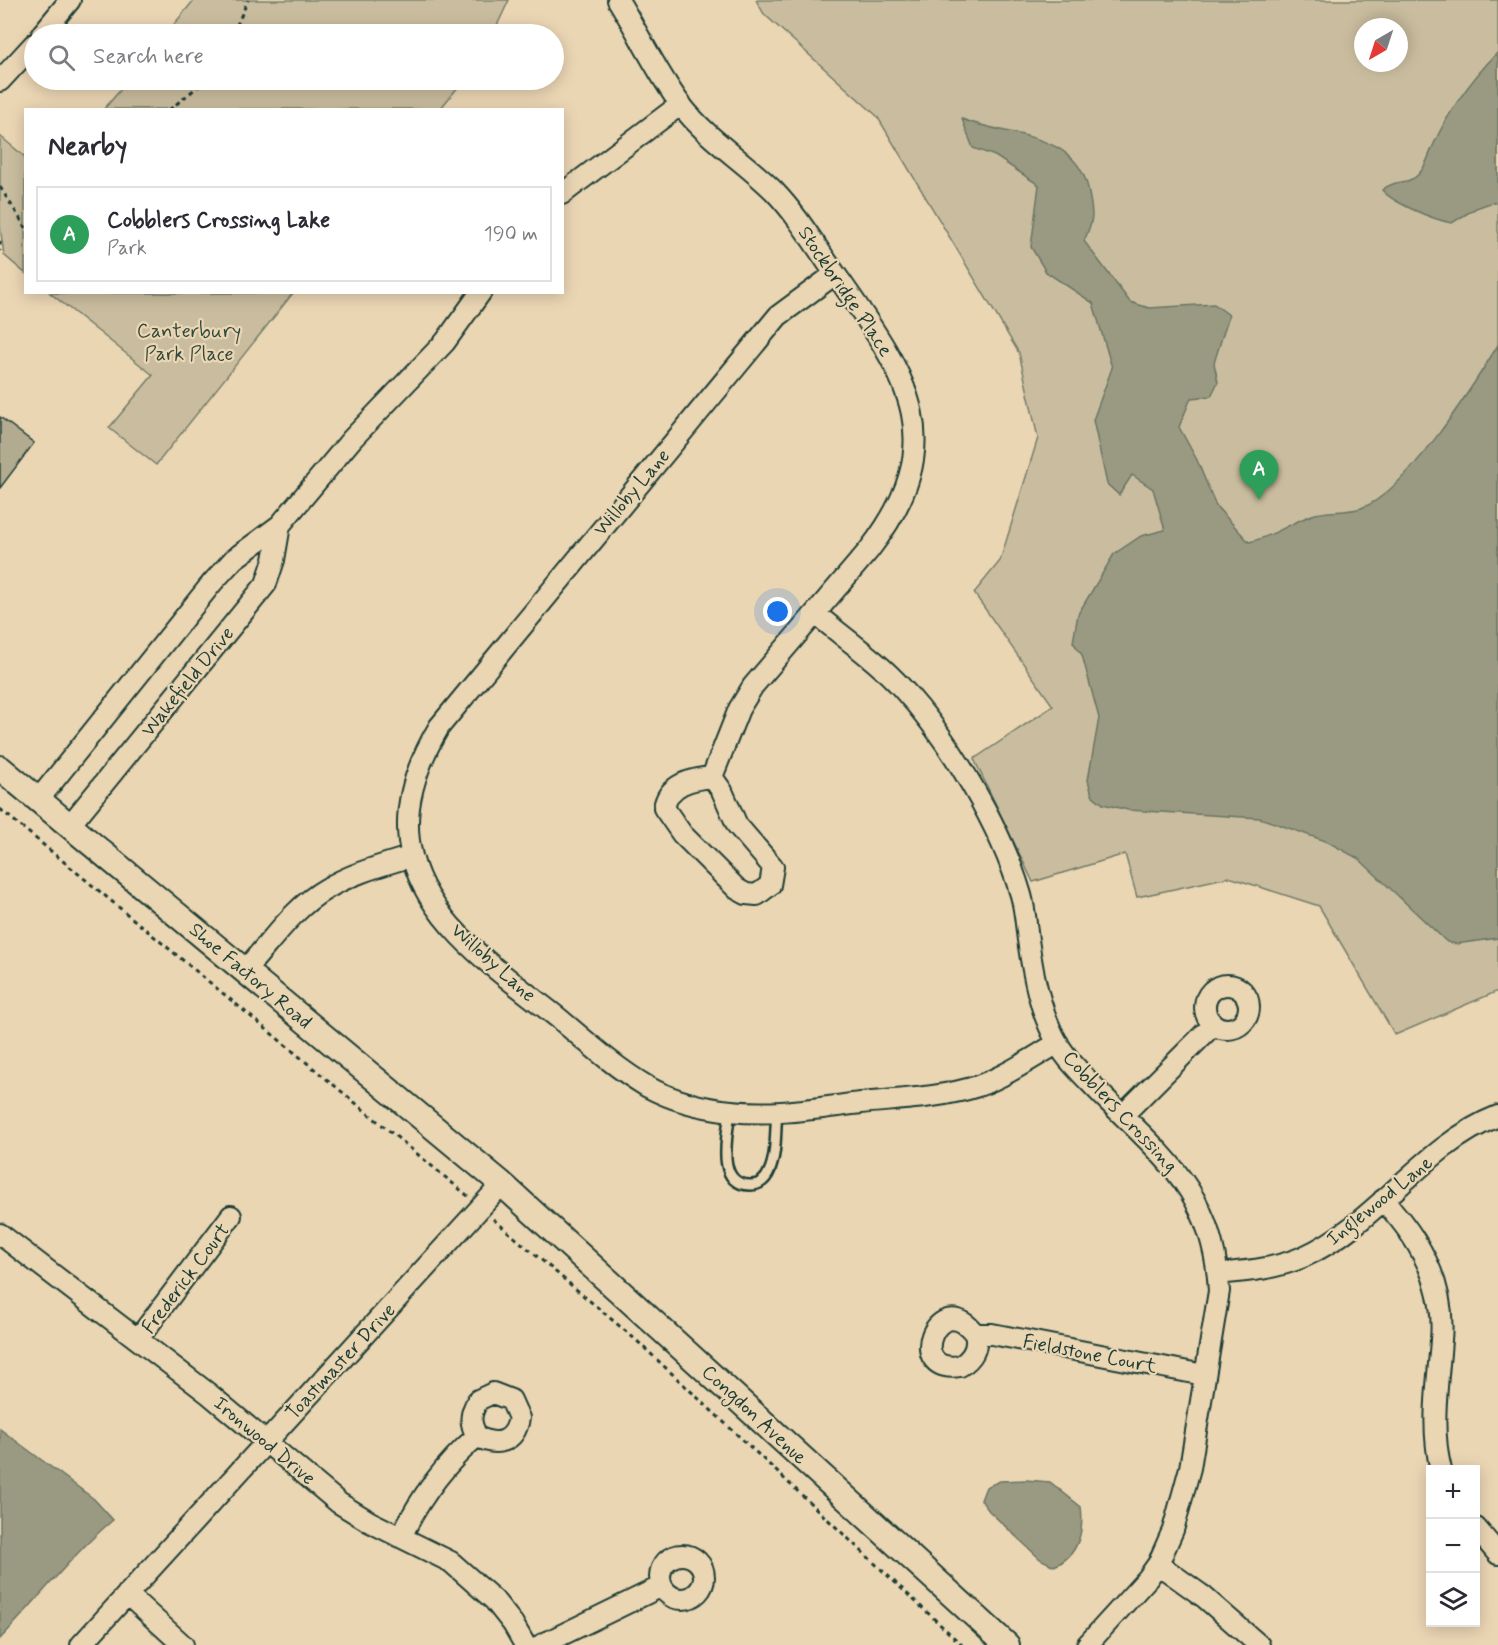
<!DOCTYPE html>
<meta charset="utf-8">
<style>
:root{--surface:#fff;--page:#f7f7f7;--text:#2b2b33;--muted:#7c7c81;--line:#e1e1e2;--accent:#d1495b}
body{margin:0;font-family:Mynerve,sans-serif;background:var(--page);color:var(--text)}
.controls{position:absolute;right:18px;bottom:18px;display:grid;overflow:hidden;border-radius:0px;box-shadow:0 3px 15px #0003}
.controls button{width:54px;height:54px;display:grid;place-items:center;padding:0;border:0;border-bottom:2px solid var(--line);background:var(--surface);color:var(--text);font:30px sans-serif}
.compass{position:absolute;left:1354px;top:18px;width:54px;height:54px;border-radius:50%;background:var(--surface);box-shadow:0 3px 15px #0003;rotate:219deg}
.you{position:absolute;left:778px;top:612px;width:21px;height:21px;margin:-15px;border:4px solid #fff;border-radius:50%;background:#1a73e8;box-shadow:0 0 0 9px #1a73e833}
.badge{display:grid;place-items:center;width:39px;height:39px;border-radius:50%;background:var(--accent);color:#fff;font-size:20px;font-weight:700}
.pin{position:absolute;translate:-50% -50px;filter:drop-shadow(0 2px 3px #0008)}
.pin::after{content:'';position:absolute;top:32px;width:21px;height:18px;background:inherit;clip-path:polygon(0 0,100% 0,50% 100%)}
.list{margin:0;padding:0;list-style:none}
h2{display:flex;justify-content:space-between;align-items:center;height:78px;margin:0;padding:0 24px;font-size:26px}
h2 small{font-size:20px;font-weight:400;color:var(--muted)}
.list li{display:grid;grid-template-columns:39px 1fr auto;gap:18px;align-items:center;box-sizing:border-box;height:96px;margin:0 12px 12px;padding:0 12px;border:2px solid var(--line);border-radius:0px}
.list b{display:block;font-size:22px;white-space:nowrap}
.list p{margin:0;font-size:20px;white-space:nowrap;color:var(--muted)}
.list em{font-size:20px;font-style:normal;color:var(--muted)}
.icon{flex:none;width:33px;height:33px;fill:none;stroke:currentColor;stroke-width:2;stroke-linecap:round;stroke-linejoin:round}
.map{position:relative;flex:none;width:1498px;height:1645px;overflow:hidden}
.search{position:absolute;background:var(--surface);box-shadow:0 3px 15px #0003;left:24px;top:24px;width:540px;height:66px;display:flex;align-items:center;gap:15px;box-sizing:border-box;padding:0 21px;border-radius:33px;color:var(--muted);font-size:22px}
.panel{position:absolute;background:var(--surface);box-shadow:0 3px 15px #0003;left:24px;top:108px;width:540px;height:186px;border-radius:0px}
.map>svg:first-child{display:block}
.green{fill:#cabd9f;stroke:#747d6a;stroke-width:1.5;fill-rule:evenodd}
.water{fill:#9a9a82;stroke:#697563;stroke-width:1.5}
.building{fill:#b2ab90;stroke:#1f3d34;stroke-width:1.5}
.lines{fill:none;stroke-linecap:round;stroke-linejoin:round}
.service-casing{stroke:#1f3d34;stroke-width:14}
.minor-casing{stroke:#1f3d34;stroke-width:24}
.tertiary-casing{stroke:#1f3d34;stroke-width:28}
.path{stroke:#1f3d34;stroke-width:3;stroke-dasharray:4.5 4.5;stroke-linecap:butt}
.service{stroke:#ebd6b4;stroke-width:9}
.minor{stroke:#ebd6b4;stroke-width:20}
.tertiary{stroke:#ebd6b4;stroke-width:24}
.labels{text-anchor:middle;stroke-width:4.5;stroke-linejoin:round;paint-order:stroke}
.street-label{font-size:20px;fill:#1f3d34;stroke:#ebd6b4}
.park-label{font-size:20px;fill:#304a3f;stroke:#ebd6b4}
</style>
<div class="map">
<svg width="1498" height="1645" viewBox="0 0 1498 1645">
<rect width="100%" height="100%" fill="#ebd6b4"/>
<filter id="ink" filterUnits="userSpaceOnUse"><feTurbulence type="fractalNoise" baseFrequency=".0167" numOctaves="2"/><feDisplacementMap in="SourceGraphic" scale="12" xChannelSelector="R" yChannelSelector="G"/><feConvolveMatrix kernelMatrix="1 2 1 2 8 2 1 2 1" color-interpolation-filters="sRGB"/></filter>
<g filter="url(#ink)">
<path class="green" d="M194 0H509L493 34H166Z
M756 0H1498V991L1395 1035 1319 906 1229 877 1137 897 1125 854 1033 882 974 759 1053 706 974 593 1000 561 1038 438 1019 353 877 116 764 14ZM1363 27H1399V63H1363Z
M129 80H464L440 109H104Z
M0 136 25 157V273L4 255 0 226Z
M50 293H293L156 465 109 428 153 375Z"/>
<path class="water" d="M1498 52V204L1493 202 1476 208 1452 223C1434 220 1393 203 1382 190 1397 179 1401 185 1412 179 1423 174 1428 158 1432 148 1448 111 1470 81 1498 52Z
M962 119C1006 137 1075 131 1088 188 1093 215 1095 216 1084 241L1130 302 1149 308 1214 304 1229 315 1214 363 1218 382 1211 396 1191 398 1179 427 1197 460 1216 506 1249 542C1272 537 1290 523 1312 515 1328 510 1345 513 1361 508 1405 494 1473 386 1498 345V938L1456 944 1447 942 1359 859 1328 842 1260 818 1128 810 1103 804 1092 795 1088 780 1099 718 1082 655 1073 642 1078 614 1114 554 1141 536 1165 530 1153 489 1132 475 1119 495 1107 484 1093 420 1112 368 1093 303 1046 272 1031 247 1039 185 995 156 973 148Z
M0 1429 94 1499 113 1520C73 1553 37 1601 0 1639Z
M1026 1480 1050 1482 1081 1507C1084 1530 1079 1556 1054 1566L1040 1559 989 1511 981 1500 986 1487 1000 1481Z"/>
<path class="building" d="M0 417 34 443 0 488Z"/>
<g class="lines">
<defs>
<path id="service" d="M730 1111C728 1133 714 1186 751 1185 760 1185 766 1179 769 1172 777 1155 775 1130 777 1111"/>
<path id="minor" d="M618 0C639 34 657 73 681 105 707 139 744 161 774 191 800 218 819 252 841 282 909 379 952 443 869 550L753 686 739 709 712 777 722 791 737 825 773 867 770 885 757 895 746 894 737 889 682 834 664 808C668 784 691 779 712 777
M42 34 70 0
M0 81 34 44
M562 194 681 104
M835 274 778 316 439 727C416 766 400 811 412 856 430 929 508 977 562 1021 589 1044 617 1069 648 1087 672 1100 703 1108 731 1111 774 1116 819 1108 861 1103 900 1099 941 1098 978 1086 1006 1076 1032 1058 1058 1043
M816 614C844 638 877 660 902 688 950 740 1001 827 1021 895 1025 909 1026 925 1028 940 1033 975 1040 1012 1058 1044 1069 1063 1087 1079 1102 1095 1166 1159 1214 1194 1219 1291L1190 1468 1173 1530 1158 1564 1148 1578 1087 1645
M39 799 212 583 234 559 280 525 352 439 445 342 481 292
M70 825 266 584 274 560 280 525
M245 970C270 943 294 907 326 889 352 873 383 865 412 856
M1205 1007a22 22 0 1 1 44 0a22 22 0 1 1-44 0Z
M1123 1115 1213 1025
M1383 1200C1420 1239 1446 1285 1441 1340 1438 1384 1430 1426 1441 1470
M0 1234 209 1394 339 1503 370 1522 451 1562 494 1600 513 1624 525 1645
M1218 1274C1248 1271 1275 1269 1303 1257 1377 1224 1422 1146 1498 1116
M975 1334C979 1348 972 1359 960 1366 903 1375 938 1285 975 1334H992L1204 1375
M138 1339 231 1216
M1476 1528 1498 1554
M401 1537C420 1497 444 1465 477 1436 497 1448 515 1442 519 1418L511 1400 493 1393 478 1400C470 1414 469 1422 477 1436
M660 1577a22 22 0 1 1 44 0a22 22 0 1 1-44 0Z
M1158 1564 1204 1597 1259 1645
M127 1594 183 1645
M81 1645 502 1184
M541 1645 662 1586"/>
<path id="tertiary" d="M0 768 502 1184 1007 1645"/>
</defs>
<use href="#service" class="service-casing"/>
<use href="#minor" class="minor-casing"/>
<use href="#tertiary" class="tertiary-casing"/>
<path class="path" d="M233 34 248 0
M169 110 206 80
M0 187 26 228
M0 241V251
M0 809 468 1196
M493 1219 636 1340 962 1645"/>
<use href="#service" class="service"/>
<use href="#minor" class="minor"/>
<use href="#tertiary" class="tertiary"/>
</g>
</g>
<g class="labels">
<g class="street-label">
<text transform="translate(846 291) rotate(56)" y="7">Stockbridge Place</text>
<text transform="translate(631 492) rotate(-50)" y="7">Willoby Lane</text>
<text transform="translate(187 681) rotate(-51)" y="7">Wakefield Drive</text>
<text transform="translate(494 962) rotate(42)" y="7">Willoby Lane</text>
<text transform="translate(251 975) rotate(40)" y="7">Shoe Factory Road</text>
<text transform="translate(1121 1111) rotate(47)" y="7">Cobblers Crossing</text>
<text transform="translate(1379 1200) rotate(-39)" y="7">Inglewood Lane</text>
<text transform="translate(185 1278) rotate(-53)" y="7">Frederick Court</text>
<text transform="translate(1090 1353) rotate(11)" y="7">Fieldstone Court</text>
<text transform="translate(340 1361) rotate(-47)" y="7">Toastmaster Drive</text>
<text transform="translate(755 1414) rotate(43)" y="7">Congdon Avenue</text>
<text transform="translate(265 1440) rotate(40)" y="7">Ironwood Drive</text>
</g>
<g class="park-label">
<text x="189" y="337">Canterbury<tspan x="189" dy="23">Park Place</tspan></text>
</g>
</g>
</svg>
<div class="controls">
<button>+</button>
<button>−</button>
<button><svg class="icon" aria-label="layers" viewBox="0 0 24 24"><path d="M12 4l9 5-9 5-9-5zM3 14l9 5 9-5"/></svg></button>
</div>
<svg class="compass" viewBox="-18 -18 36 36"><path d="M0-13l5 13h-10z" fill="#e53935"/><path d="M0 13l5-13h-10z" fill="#7c7c81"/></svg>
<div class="you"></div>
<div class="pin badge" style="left:1259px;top:500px;background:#2e9e5b">A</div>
<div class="search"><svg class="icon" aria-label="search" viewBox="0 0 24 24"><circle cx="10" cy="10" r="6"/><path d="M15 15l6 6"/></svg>Search here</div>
<section class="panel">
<h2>Nearby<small></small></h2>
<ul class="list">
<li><span class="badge" style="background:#2e9e5b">A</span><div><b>Cobblers Crossing Lake</b><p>Park</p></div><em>190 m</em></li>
</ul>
</section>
</div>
